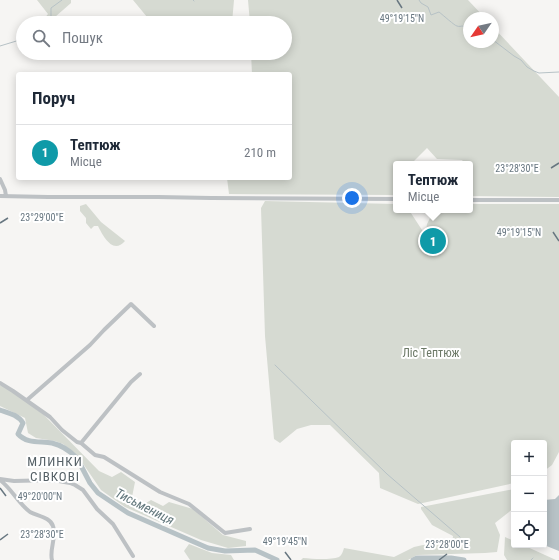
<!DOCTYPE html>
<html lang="uk">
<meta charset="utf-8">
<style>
:root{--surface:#fff;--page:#f2f2f3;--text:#1f2937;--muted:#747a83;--line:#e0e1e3;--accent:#db2777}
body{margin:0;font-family:"Roboto Condensed",sans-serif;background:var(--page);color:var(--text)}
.controls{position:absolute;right:12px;bottom:12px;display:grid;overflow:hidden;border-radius:4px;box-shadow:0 2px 10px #0003}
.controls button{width:36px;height:36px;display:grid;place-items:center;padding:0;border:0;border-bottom:1px solid var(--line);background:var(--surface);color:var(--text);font:20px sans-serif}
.compass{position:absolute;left:463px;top:12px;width:36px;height:36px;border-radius:50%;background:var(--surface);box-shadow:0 2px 10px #0003;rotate:236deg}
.you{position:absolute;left:352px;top:198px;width:14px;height:14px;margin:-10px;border:3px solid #fff;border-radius:50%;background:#1a73e8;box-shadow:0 0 0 6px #1a73e833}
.badge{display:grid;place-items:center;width:26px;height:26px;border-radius:50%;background:var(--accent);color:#fff;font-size:13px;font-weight:700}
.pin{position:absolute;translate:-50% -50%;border:2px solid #fff;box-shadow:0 1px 4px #0006}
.popup{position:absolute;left:393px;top:161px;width:80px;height:52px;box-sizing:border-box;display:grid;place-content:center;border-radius:4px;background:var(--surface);filter:drop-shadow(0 1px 3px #0005);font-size:13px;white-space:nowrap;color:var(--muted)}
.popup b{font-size:15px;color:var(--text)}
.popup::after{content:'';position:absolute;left:50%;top:100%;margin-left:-8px;border:8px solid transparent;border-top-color:var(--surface)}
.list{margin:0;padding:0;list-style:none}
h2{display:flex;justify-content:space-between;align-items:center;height:52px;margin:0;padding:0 16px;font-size:17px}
h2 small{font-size:13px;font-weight:400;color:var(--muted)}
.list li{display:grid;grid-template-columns:26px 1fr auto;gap:12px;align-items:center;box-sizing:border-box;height:56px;padding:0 16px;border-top:1px solid var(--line)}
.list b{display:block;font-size:15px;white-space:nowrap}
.list p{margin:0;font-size:13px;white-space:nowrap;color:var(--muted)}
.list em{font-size:13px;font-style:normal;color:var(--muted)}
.icon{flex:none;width:22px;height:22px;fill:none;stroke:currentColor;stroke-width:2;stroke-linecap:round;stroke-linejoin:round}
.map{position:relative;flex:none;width:559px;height:560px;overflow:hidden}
.search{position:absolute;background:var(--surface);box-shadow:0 2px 10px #0003;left:16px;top:16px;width:276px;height:44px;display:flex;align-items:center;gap:10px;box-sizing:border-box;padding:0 14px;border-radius:22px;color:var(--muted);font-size:15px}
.panel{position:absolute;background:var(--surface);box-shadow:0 2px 10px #0003;left:16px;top:72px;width:276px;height:108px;border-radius:4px}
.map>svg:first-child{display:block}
.green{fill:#d6dad2}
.water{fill:#b7c2c6}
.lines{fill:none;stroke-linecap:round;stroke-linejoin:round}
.stream{stroke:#b7c2c6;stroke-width:1}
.river{stroke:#b7c2c6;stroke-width:5}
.minor{stroke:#bdc1c4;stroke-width:4}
.ticks{fill:none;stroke:#687781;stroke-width:1.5}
.labels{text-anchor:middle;stroke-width:4;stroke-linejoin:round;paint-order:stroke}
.park-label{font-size:12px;fill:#6b7866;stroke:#fff}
.neighbourhood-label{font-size:13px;letter-spacing:1px;fill:#556066;stroke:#fff}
.water-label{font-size:13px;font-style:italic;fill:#63787d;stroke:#fff}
.ticks-label{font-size:10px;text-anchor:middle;fill:#687781;stroke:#fff;stroke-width:4;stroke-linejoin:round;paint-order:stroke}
</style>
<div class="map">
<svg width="559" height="560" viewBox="0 0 559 560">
<rect width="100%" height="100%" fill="#f6f5f3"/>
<path class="green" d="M37 0H71V3L55 17 57 19 54 23H48L44 19 48 14Z
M133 0H234L232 23H149L147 17Z
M248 0H468L485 18H469V42H493V27L559 97V197L470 196V164H465L462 160 437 159 427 148 411 164H396V195L229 194 227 178H290V74H252L251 53H285V23H250Z
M265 201 396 204V210H409L422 230H426L427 224 430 218 427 210H470V204H559V452L552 465 544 471V443H514V483L418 504 380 488 379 473 330 425H311L297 429 280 443 274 439 265 336 261 208Z
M86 204 101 222 125 241C113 255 103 236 98 226H94L91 229 86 223V218L80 211V206Z
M0 385 8 388 44 415 99 471 112 477 121 472 135 482 131 502 141 506 151 500 163 506 169 502 193 509 223 535 246 541V546L228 548 201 540 125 507 101 490 77 455 63 444 55 441 36 438 28 433 25 418 0 406Z
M514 489V508L495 523 500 535 497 552 485 553 417 555 408 560H301L303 558C313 559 331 560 339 557 342 555 343 551 344 548L394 557 414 547 423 545 452 544 453 536 432 525 421 509V507Z
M505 537 514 541V545H523L556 560H507L504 555Z
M189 544 212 553 231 555 234 560H190L184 551Z"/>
<path class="water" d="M559 495V551L544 545V500L555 499Z"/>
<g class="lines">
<path class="stream" d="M193 0 194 1
M419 0 421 3 428 7 431 15 439 12C443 15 455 26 457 26 459 27 461 26 463 26L469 31
M51 23V8L62 0
M493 40 514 56 521 60 527 67 534 71 539 73 559 72
M0 46 23 39
M275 365 387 474 460 537
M531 560 533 558"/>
<path class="river" d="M0 410C9 413 18 415 23 423L18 434C27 444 40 441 52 443 61 445 71 452 77 458L90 483 98 493 128 513 208 548 225 551 255 550 277 560
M413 560 417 558H451L464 560"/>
<path class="minor" d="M0 179 5 190 6 196
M0 196 48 197H158L211 198 396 199
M470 200H559
M0 383 13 391 50 417 62 430 77 442 81 443 95 455 104 457 160 492 189 504 225 533 250 529
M27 400 90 345 104 330 131 304 154 326
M81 443 131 382 140 374
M0 479 14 481 53 480 70 483 75 485 83 490 97 509 113 524 133 556
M0 480C12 489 18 503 30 512 37 516 50 517 53 526 57 537 49 549 52 560"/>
</g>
<path class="ticks" d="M397 0 402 8M551 168 559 163M0 223 8 218M553 232 559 241M0 488 6 496M0 540 8 534M285 552 291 560M439 560 447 554"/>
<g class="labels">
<g class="park-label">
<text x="431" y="357">Ліс Тептюж</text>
</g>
<g class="neighbourhood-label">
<text x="55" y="466">МЛИНКИ<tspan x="55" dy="15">СІВКОВІ</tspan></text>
</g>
<g class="water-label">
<text transform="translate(145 506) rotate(27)" y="5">Тисьмениця</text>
</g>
</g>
<g class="ticks-label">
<text x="402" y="22">49°19'15"N</text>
<text x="517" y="172">23°28'30"E</text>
<text x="42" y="221">23°29'00"E</text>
<text x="519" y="236">49°19'15"N</text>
<text x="40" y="500">49°20'00"N</text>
<text x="42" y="538">23°28'30"E</text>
<text x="285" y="545">49°19'45"N</text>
<text x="447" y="548">23°28'00"E</text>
</g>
</svg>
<div class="controls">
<button>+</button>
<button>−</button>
<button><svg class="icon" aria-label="locate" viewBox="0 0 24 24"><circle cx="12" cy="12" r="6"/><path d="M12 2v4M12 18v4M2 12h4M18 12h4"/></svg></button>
</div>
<svg class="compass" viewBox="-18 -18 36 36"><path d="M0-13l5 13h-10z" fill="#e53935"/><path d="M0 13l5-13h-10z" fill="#747a83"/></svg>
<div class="you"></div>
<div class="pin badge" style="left:433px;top:241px;background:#0f9aa8">1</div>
<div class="popup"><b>Тептюж</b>Місце</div>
<div class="search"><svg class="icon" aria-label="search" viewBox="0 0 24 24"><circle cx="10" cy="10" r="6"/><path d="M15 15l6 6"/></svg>Пошук</div>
<section class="panel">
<h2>Поруч<small></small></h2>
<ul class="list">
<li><span class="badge" style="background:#0f9aa8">1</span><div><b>Тептюж</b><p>Місце</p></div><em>210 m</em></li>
</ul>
</section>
</div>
